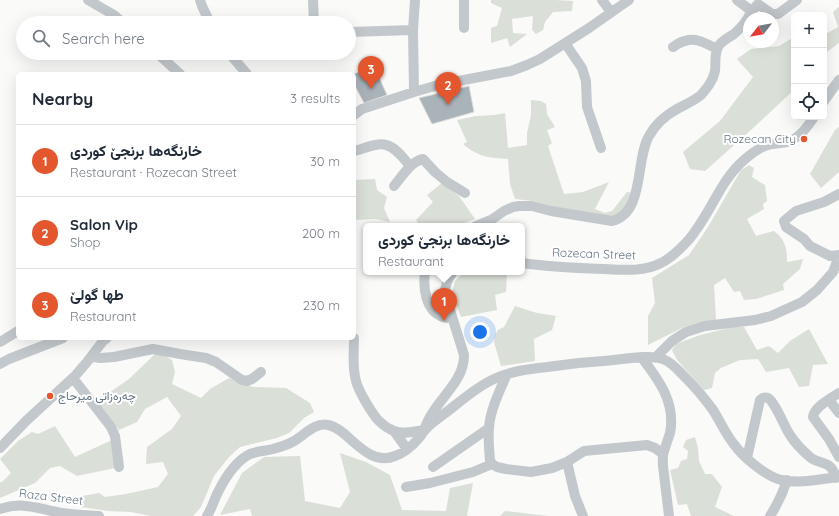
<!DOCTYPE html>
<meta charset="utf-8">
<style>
:root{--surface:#fff;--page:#f2f2f3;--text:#1f2937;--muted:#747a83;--line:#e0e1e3;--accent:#e4572e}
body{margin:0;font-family:Quicksand,Vazirmatn,sans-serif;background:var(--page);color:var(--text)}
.controls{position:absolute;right:12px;top:12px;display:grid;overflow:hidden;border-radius:6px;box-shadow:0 4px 16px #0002}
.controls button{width:36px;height:36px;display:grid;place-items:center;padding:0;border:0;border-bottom:1px solid var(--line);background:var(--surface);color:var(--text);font:20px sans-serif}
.compass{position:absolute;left:743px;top:12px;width:36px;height:36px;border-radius:50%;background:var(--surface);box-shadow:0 4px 16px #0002;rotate:239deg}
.you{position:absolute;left:480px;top:332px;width:14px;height:14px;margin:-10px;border:3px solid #fff;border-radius:50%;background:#1a73e8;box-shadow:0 0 0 6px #1a73e833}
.badge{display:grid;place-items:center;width:26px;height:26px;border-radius:50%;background:var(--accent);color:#fff;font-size:13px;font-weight:700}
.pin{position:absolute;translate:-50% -33px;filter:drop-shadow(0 1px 2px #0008)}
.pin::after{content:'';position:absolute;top:21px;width:14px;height:12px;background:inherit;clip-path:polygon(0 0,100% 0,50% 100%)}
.popup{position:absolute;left:363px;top:223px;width:162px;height:52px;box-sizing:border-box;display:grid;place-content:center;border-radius:6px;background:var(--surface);filter:drop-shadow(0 1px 3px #0005);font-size:13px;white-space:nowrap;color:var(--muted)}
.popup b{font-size:15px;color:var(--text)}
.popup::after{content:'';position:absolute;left:50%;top:100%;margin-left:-8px;border:8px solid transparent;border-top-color:var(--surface)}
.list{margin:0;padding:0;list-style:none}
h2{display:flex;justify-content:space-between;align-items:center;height:52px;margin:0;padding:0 16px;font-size:17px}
h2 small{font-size:13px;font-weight:400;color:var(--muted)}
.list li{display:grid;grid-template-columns:26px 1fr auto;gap:12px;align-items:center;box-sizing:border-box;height:72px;padding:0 16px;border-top:1px solid var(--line)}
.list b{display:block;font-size:15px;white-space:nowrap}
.list p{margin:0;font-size:13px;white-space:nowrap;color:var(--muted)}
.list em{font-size:13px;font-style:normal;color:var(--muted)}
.icon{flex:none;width:22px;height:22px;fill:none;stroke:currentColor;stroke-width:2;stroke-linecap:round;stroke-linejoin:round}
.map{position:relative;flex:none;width:839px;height:516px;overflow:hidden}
.search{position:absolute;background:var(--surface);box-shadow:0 4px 16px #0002;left:16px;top:16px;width:340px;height:44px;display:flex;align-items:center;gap:10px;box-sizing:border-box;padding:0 14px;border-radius:22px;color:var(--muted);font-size:15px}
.panel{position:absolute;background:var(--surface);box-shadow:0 4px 16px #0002;left:16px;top:72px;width:340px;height:268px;border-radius:6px}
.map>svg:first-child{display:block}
.green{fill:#dadfd7}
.building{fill:#aab3b9;stroke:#dcdcda}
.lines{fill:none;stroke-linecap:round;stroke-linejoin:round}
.minor{stroke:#c3c8cc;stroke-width:10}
.poi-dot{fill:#e4572e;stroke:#fff;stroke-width:1.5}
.labels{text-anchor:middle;stroke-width:4;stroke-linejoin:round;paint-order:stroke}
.poi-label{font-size:12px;fill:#657683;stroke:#fff;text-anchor:end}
.street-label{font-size:12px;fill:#657683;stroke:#fff}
</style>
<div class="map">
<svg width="839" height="516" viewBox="0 0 839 516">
<rect width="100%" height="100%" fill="#fafaf8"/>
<path class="green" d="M491 0H555L573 1 572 11 553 12 545 22 543 30 536 34 532 30 533 16 512 19 513 33 527 34 510 47 507 38 491 43V28L497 26 502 8 491 3Z
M839 7V43L824 54V35L838 27 833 12Z
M794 37V90L751 130 705 171 690 169 683 152 720 121 753 77 737 59 751 49 779 46Z
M531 100 541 101 546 104 547 114 555 127 547 130 552 143 548 146 564 194 583 192 609 182 595 209 605 213 612 211 627 192 633 193 628 206 613 217 554 207 533 201 515 199 510 184 508 159C490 158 478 157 463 144L467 142 457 120 476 116 495 115 505 113 508 148 527 145V133L531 115Z
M839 127V172L821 188 810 174 835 130Z
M749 165 754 168 752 177 765 185 767 201 763 204 764 209 747 219 756 236 774 231C785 239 787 248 787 262L803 259 800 269 783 284 784 290 756 299 744 300 740 291 734 292 725 278 714 285 716 320 684 327 648 345V316L655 303 652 278 689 255 708 227 741 170Z
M375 179 377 190 387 197 384 208 390 222 376 219 354 220V180Z
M442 183 459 196 475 219 457 226H420L416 220 433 202 427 195Z
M468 272H507L506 292 495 295 497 310 461 317 452 292 455 281 463 273Z
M515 306 537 313 556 316 552 330 534 339 535 361 501 366 494 342 495 335 498 330 504 327Z
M733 327H744L757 350 769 346 778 353 790 341 809 329 828 364 813 365 809 386 799 387 789 368 766 372 758 359 740 360 721 368 715 373 712 388 704 390 677 360 672 350 676 344 700 335Z
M155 354 164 355 172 360 175 372 172 384 201 398 210 389 229 378 253 387 286 388 310 403 314 412 304 418 289 433 277 438 240 447 229 457 214 476 201 507 193 516H151L131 512 108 511 81 507 82 496 99 493 105 497 126 494 158 487 168 474 163 462 146 464 147 447 172 429 181 416 167 397 145 409 137 422 119 430 97 401 129 379Z
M55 426 75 457 112 440 115 468 77 476 60 466 50 468 35 483 0 498V482H2L11 473 0 459 18 441 32 432 38 434Z
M695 437 698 448 699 461 705 474H712L722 487 715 507 734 516H691L687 504 678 505 670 470 678 468 681 461 687 459 688 451 683 447 686 440Z
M340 453 366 462 390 475 402 510 446 511 450 488 473 483 467 516H252L250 509 220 515 242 473 264 457 300 456 305 501 340 508 350 492Z
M505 511 548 516H500Z"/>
<path class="building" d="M374 66 387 95 364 103 354 84V74Z
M469 86 474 112 432 124 419 98Z"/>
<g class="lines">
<path class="minor" d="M88 0 114 15 123 23
M200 0 202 6 210 23
M313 0 314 23
M602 0 611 12
M751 12 758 4 772 14H778L797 0
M464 28V0
M349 32 413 30
M565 43 582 68 586 81 587 107 601 148
M673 47C676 45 680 42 685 41 696 37 707 44 717 49
M157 53 180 74
M229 53 247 74
M414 92 413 30 415 0
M824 101 839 80
M354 115 362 109 414 92 438 85 511 71 527 65 540 59 589 28 629 0
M354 151C363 149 378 142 386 145 396 147 404 159 410 166
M394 186C401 178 411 161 423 159L435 172 447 182 465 193
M839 194 824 202 796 211 784 221 786 227 804 239 810 246 830 256 839 255
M476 226 491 220 504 211 513 207 519 206H532L551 211 612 221C645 213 635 160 649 136 655 125 666 115 677 109 686 104 694 101 701 95 707 88 713 81 715 71 716 64 714 55 718 47 721 41 728 38 734 34 741 28 747 21 751 12L749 9 737 0
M522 263C549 267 577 268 604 269 623 270 644 272 661 263 672 258 690 240 696 230 713 207 722 179 744 160 752 153 762 145 772 144 778 143 785 143 790 141 801 136 808 126 814 117
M425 272C423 287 425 311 443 317 446 318 449 318 452 318
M354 338C354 352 352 367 356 381 358 390 372 414 379 421 382 424 389 429 394 431 404 435 415 431 424 430
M0 342 18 331
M92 357 101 358 114 357 153 349 180 354 206 358 216 362 242 380 247 381 252 379 261 372
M656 357 672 341 686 332 705 326 755 320 771 316 802 302 817 290 833 272 839 256
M642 358C659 380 676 403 670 433 668 439 666 445 664 451 662 456 663 461 663 466L669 516
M0 364 9 359 63 338
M507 374C500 390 490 410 489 428 488 438 489 449 490 460L492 464 497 467 506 469 531 472 552 468 567 462 584 451 647 445 655 448 663 454
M73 378 111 427 115 436 119 467
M839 393C831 398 814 407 813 417L829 439 839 457
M829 400 839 413
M425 428C432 405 459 386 463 364 464 361 464 357 464 355L445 294C445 285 447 279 453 272
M394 431 407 449
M0 448 26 421 75 376 87 362 103 341 107 338
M747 458 760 400C762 398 765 397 768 398 775 402 785 428 790 435 795 443 804 452 811 458 822 465 832 461 836 478
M567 462 575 496 583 516
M433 467 489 428
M406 487 430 483 473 472 492 464
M0 509C24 501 38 509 62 513 74 515 87 515 99 516
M207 516C212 508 214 500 218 492 225 478 236 461 250 454 258 451 265 451 273 449 280 447 288 445 294 441 304 435 316 422 328 425 333 426 338 429 342 432 357 444 373 465 395 456 404 453 413 445 419 438 422 435 423 431 426 429 431 423 438 419 444 414 460 402 476 387 494 379 511 371 529 369 547 367 566 364 585 362 604 361 619 360 653 353 665 360 672 363 678 370 683 375 695 387 703 396 713 410 720 421 725 433 733 443 743 457 764 475 781 480 800 484 820 479 839 477
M770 516C777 505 783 493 787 480"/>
</g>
<g class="poi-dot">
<circle cx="804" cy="139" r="4"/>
<circle cx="50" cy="396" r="4"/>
</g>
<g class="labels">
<g class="poi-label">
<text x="796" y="143">Rozecan City</text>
<text x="58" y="400" text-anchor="start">چەرەزاتی میرحاج</text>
</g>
<g class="street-label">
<text transform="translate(594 254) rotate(2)" y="4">Rozecan Street</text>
<text transform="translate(51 497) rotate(7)" y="4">Raza Street</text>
</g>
</g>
</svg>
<div class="controls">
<button>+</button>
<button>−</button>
<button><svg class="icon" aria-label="locate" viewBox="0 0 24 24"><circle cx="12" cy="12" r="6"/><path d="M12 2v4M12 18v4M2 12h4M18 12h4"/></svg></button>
</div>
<svg class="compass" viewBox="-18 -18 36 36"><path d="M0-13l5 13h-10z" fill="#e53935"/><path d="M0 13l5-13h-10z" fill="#747a83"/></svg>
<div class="you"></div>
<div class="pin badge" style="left:444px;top:321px">1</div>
<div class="popup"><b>خارنگەها برنجێ کوردی</b>Restaurant</div>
<div class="pin badge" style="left:448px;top:105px">2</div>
<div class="pin badge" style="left:371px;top:89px">3</div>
<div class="search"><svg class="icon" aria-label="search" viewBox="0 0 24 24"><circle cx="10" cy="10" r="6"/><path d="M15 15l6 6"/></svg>Search here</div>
<section class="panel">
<h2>Nearby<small>3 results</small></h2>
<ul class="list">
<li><span class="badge">1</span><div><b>خارنگەها برنجێ کوردی</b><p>Restaurant · Rozecan Street</p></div><em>30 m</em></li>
<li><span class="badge">2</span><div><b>Salon Vip</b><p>Shop</p></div><em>200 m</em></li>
<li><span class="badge">3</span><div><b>طها گولێ</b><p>Restaurant</p></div><em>230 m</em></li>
</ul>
</section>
</div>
